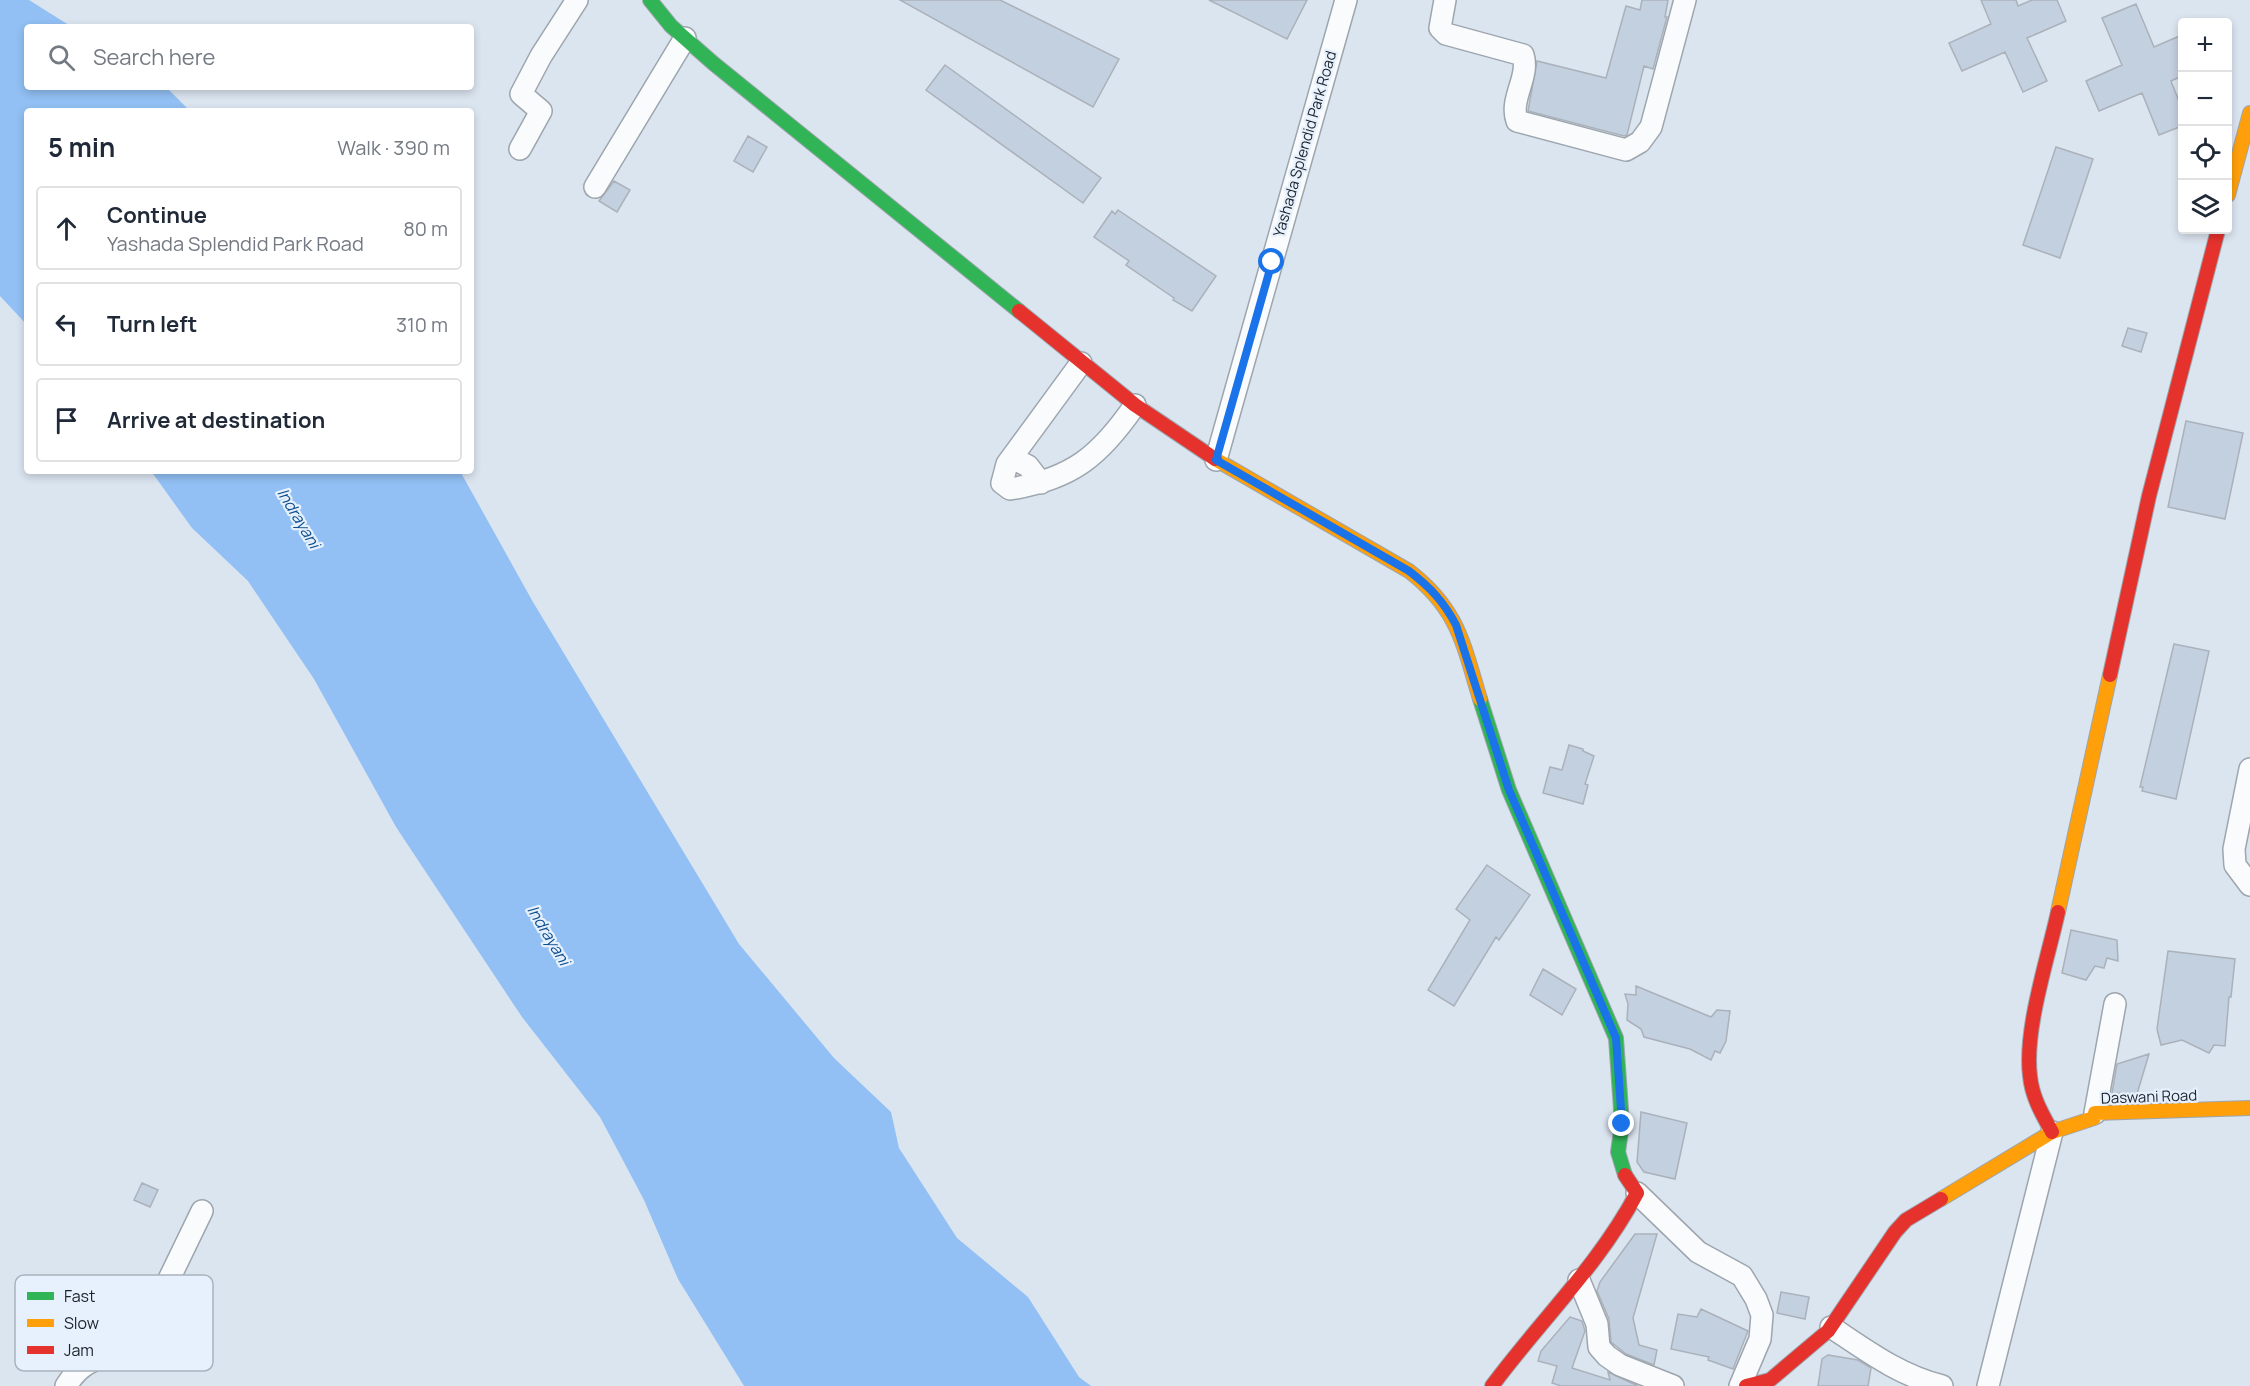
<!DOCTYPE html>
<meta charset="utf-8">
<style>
:root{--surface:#fff;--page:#f6f6f7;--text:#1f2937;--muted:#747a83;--line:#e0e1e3}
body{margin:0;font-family:Manrope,sans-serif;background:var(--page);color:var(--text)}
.controls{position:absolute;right:18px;top:18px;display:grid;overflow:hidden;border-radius:6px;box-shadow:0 3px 9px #0003}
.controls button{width:54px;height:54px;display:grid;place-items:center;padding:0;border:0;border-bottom:2px solid var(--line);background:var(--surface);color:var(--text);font:30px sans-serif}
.stop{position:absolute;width:18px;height:18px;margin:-14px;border:4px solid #1a73e8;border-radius:50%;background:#fff}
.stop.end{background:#1a73e8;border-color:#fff;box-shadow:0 2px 6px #0008}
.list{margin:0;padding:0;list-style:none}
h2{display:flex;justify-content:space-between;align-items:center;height:78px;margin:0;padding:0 24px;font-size:26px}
h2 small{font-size:20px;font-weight:400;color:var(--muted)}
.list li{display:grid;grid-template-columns:39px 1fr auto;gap:18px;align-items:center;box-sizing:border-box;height:84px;margin:0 12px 12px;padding:0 12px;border:2px solid var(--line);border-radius:6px}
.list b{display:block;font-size:22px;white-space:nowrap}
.list p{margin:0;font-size:20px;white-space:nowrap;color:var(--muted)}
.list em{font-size:20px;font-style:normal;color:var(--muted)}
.icon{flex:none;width:33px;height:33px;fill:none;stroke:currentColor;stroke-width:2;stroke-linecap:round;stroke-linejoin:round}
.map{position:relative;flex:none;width:2250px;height:1386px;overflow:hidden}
.search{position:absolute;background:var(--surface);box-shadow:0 3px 9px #0003;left:24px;top:24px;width:450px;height:66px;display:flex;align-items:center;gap:15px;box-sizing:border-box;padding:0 21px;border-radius:6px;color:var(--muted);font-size:22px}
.panel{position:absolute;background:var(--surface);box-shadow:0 3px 9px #0003;left:24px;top:108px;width:450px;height:366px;border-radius:6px}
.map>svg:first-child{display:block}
.water{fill:#92c0f4}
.building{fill:#c3d0e0;stroke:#aab1ba;stroke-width:1.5}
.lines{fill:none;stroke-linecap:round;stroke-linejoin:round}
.street-casing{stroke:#9da5ad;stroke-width:24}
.fast-casing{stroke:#9da5ad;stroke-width:16}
.slow-casing{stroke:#9da5ad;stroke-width:16}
.jam-casing{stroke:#9da5ad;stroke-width:16}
.street{stroke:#fafbfd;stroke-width:21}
.fast{stroke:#30b455;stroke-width:14}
.slow{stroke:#ff9f0a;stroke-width:14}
.jam{stroke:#e5322d;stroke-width:14}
.route{stroke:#1a73e8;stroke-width:8}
.labels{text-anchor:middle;stroke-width:4.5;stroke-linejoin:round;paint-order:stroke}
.street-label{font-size:15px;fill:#1b2128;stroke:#e6f1fd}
.water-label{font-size:16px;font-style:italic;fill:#0d4f8e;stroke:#e6f1fd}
.key{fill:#e6f1fd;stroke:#a9b3bd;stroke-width:1.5}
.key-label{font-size:16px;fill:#1b2128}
</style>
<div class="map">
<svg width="2250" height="1386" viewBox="0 0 2250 1386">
<rect width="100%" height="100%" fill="#dbe5f0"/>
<path class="water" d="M0 0H29L72 27H27V87H166L190 111H27V325L0 296Z
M151 471H460L533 602 739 944 834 1058 891 1112 899 1148 957 1238 1028 1297 1079 1377 1091 1386H744L678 1279 644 1200 600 1117 522 1017 396 827 314 679 248 581 192 528Z"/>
<path class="building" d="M900 0H1000L1119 59 1093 107Z
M1209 0H1307L1287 39Z
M1642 0H1668L1665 17H1667L1653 69 1644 66 1627 135 1624 136 1528 111 1537 61 1606 78 1626 6 1640 10Z
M1981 0H2016L2018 6 2032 0H2057L2066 21 2027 38 2047 81 2023 92 2005 52 1962 71 1949 43 1991 24Z
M2136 4 2154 47 2182 35V76L2171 81 2182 109V126L2159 135 2142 93 2099 111 2086 81 2122 65 2102 18Z
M945 65 1101 178 1083 203 926 90Z
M748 136 767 147 753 172 734 161Z
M2056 147 2093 159 2060 258 2023 245Z
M614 181 630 190 617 212 599 201Z
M1118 210 1216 276 1192 311 1173 300 1174 298 1126 265 1129 261 1094 237 1112 211 1115 214Z
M2128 328 2147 333 2141 352 2122 346Z
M2186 421 2243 433 2225 519 2168 507Z
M2174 644 2209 651 2176 799 2142 791 2143 787H2140Z
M1569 745 1583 749V751L1594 756 1585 784 1588 785 1583 804 1543 793 1550 767 1562 770Z
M1487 865 1530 895 1499 940 1496 937 1454 1006 1428 990 1470 920 1456 909Z
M2071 930 2117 940 2118 961 2107 958 2104 968 2095 966 2086 980 2062 973Z
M2168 951 2235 959 2231 997H2229L2225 1046 2214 1045 2209 1053 2182 1040 2161 1045 2157 1029Z
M1543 969 1576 989 1562 1015 1530 995Z
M1636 986 1711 1017 1717 1010 1730 1011 1726 1041 1720 1053 1715 1051 1711 1060 1690 1049 1644 1037 1641 1029 1627 1020 1628 1004 1625 994 1636 995Z
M2149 1054 2137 1094 2112 1093 2117 1064Z
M1641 1112 1687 1123 1675 1179 1644 1172 1637 1162Z
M142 1183 158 1190 150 1207 134 1200Z
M1635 1234H1657L1633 1318 1639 1345 1657 1350 1654 1365 1626 1354 1611 1342 1609 1319 1597 1291 1600 1282Z
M1781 1292 1809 1297 1805 1319 1777 1313Z
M1701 1309 1748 1331 1733 1369 1708 1360 1709 1357 1671 1349 1678 1314 1697 1317Z
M1570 1317 1582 1321 1585 1331 1572 1368 1610 1380 1608 1372 1638 1386H1561L1552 1383 1557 1366 1538 1361 1541 1351Z
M1828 1355 1858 1360 1871 1368 1868 1386H1818L1822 1359Z"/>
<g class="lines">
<defs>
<path id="street" d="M1445 0 1440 28 1446 34 1523 55C1530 77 1509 99 1517 121L1626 150 1640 142 1651 127 1685 0
M520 149 541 111 521 94 541 56 577 0
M595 187 685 38
M1081 363 1007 464 1002 483 1010 489C1072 479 1100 456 1135 405
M1012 458 1028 466 1041 483
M1216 460 1346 0
M2250 769 2234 849 2235 865 2250 885
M2095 1113 2115 1004
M1637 1193 1698 1252 1742 1276 1756 1299 1762 1315 1760 1339 1740 1386
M1579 1280 1597 1324 1599 1347 1607 1356 1620 1365 1673 1386
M1831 1327C1867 1351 1899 1375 1942 1386
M66 1386C89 1348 116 1363 141 1337L202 1211
M1988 1386 2052 1132"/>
<path id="fast" d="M650 0 671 26 713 63 1019 311
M1480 699 1509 790 1616 1038 1622 1124 1618 1152 1625 1175"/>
<path id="slow" d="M2228 195 2250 113
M1215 459 1409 571C1458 609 1463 643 1480 699
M2058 912 2110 675
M1941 1199 2052 1132 2094 1118 2095 1113 2250 1108"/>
<path id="jam" d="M1019 311 1135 405 1215 459
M2110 675 2149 496 2218 230
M2052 1132C2042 1114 2032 1097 2030 1076 2024 1030 2048 958 2058 912
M1492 1386C1540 1321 1599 1265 1637 1193L1625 1175
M1746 1386 1770 1380 1828 1331 1895 1232 1906 1220 1941 1199"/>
</defs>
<use href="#street" class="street-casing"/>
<use href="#fast" class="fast-casing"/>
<use href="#slow" class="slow-casing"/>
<use href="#jam" class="jam-casing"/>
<use href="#street" class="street"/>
<use href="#fast" class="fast"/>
<use href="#slow" class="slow"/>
<use href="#jam" class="jam"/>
</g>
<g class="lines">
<path class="route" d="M1272 262 1216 460 1409 571C1430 587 1444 602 1456 625L1509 790 1616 1038 1622 1124"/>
</g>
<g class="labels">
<g class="street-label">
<text transform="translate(1305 144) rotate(-74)" y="5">Yashada Splendid Park Road</text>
<text transform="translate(2149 1097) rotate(-2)" y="5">Daswani Road</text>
</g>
<g class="water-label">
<text transform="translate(299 518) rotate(59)" y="6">Indrayani</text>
<text transform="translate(549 935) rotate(59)" y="6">Indrayani</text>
</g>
</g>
<rect x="15" y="1275" width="198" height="96" rx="9" class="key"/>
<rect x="27" y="1292" width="27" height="8" fill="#30b455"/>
<rect x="27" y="1319" width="27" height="8" fill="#ff9f0a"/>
<rect x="27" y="1346" width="27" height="8" fill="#e5322d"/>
<g class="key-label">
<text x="64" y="1302">Fast</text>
<text x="64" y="1329">Slow</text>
<text x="64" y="1356">Jam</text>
</g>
</svg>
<div class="controls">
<button>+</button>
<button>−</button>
<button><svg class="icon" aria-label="locate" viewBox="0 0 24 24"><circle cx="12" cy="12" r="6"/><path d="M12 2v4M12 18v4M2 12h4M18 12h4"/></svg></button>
<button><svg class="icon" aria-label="layers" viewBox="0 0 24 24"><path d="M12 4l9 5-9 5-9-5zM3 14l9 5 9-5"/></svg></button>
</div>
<div class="stop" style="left:1272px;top:262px"></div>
<div class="stop end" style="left:1622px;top:1124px"></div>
<div class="search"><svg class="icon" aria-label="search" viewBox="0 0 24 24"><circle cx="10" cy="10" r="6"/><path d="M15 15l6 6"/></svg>Search here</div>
<section class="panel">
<h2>5 min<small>Walk · 390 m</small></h2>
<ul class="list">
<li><svg class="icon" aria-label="ahead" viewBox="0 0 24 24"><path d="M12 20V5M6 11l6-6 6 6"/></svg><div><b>Continue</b><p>Yashada Splendid Park Road</p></div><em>80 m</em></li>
<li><svg class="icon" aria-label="left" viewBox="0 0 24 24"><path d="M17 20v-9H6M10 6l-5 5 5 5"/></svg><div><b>Turn left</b></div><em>310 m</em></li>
<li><svg class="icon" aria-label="arrive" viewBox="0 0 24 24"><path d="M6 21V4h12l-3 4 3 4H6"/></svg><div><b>Arrive at destination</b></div></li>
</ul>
</section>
</div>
